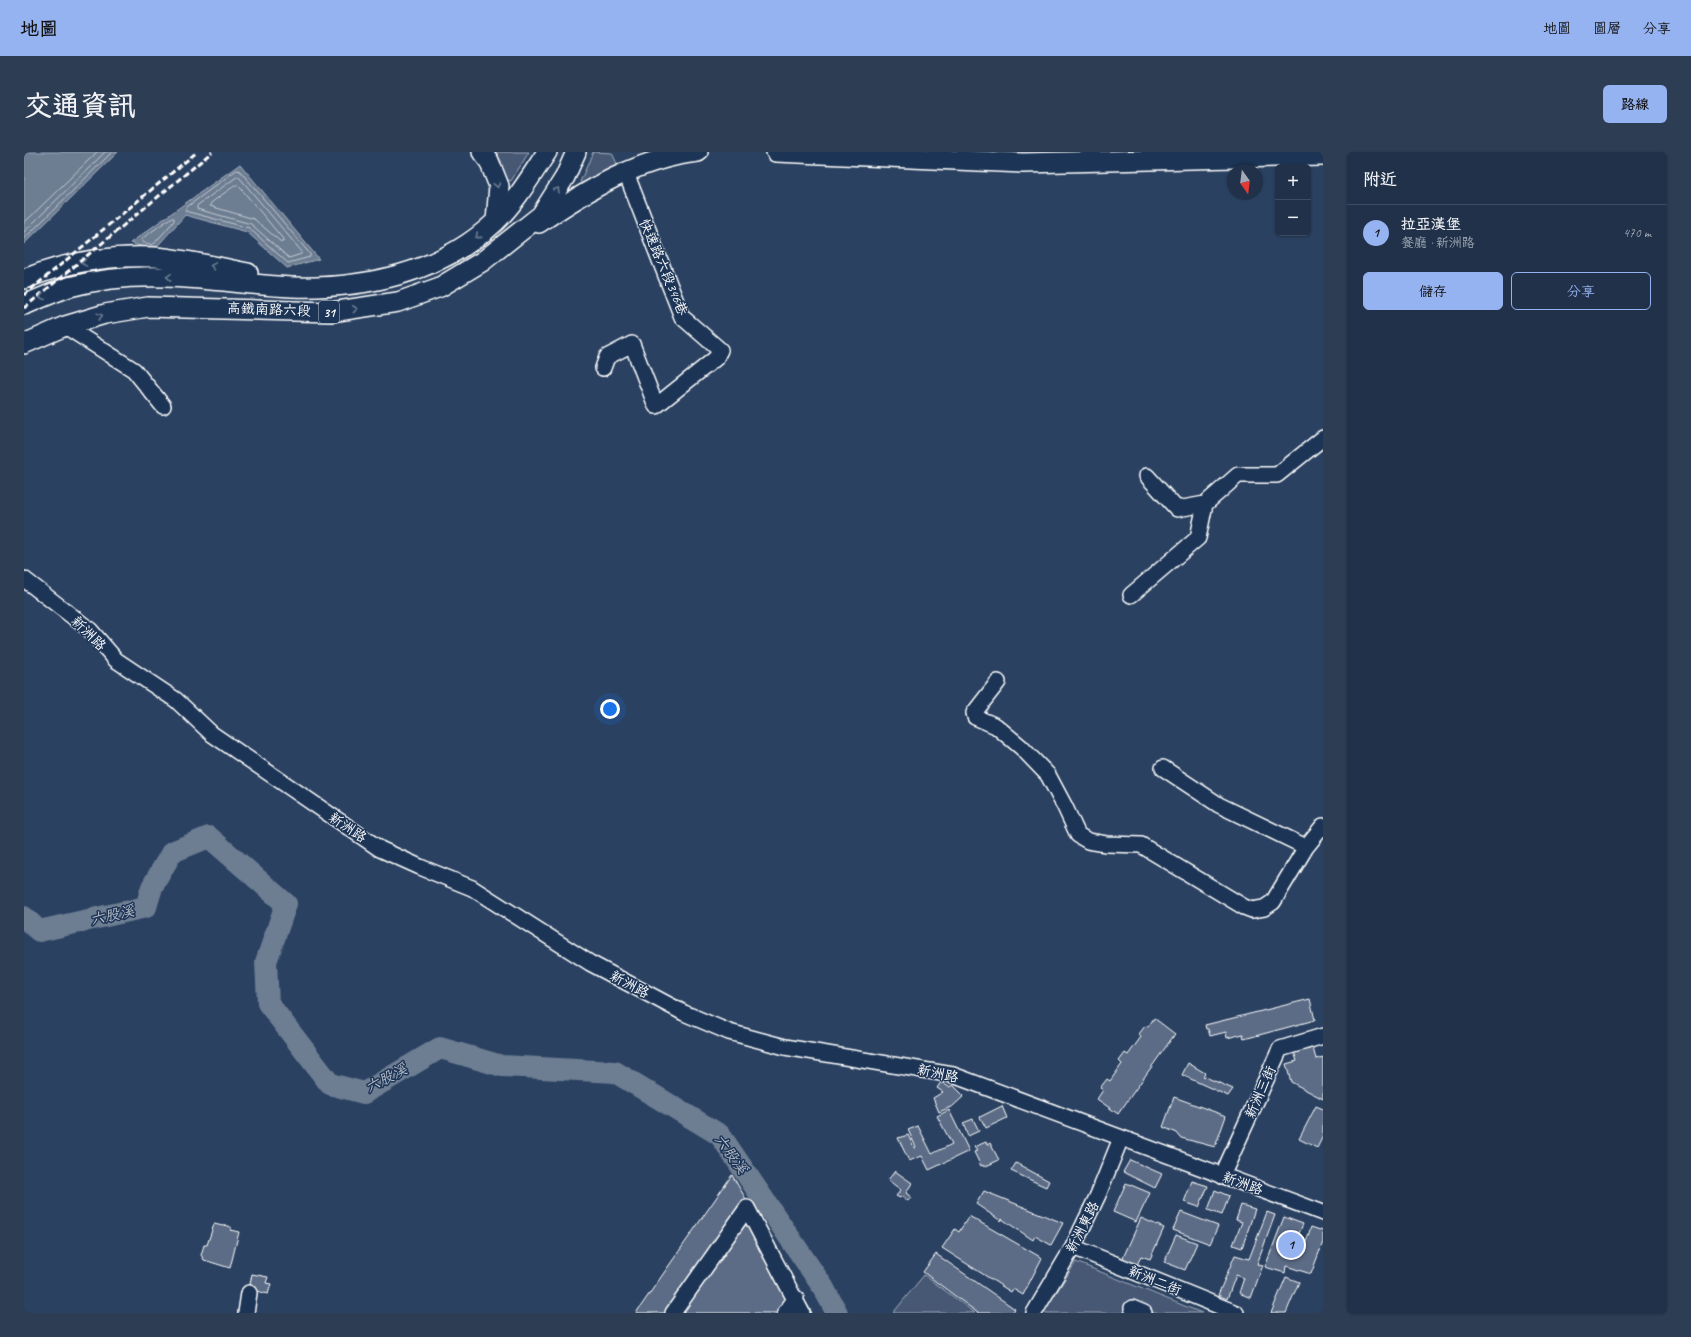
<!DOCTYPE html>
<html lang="zh-TW">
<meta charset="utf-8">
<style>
:root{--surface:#203149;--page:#2d3d53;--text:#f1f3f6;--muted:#a2a9b4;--line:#3d4c61;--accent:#95b2f1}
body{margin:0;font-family:Caveat,"LXGW WenKai TC",sans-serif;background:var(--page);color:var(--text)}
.controls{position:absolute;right:12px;top:12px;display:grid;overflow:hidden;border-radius:6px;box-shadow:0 1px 3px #0004}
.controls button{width:36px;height:36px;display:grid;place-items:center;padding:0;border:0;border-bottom:1px solid var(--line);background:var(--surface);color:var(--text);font:20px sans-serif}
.compass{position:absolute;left:1203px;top:12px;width:36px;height:36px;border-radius:50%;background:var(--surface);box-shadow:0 1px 3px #0004;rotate:166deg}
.you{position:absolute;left:586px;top:557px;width:14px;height:14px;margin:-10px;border:3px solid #fff;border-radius:50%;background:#1a73e8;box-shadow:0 0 0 6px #1a73e833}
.badge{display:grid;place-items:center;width:26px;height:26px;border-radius:50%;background:var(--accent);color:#111;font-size:13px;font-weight:700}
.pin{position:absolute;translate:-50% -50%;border:2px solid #fff;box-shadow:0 1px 4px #0006}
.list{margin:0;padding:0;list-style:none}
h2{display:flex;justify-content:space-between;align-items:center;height:52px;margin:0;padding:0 16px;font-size:17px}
h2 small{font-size:13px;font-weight:400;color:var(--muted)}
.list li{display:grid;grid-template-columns:26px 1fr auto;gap:12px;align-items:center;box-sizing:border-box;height:56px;padding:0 16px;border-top:1px solid var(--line)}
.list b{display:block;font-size:15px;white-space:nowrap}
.list p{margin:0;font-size:13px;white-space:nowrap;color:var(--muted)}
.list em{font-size:13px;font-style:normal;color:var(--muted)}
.actions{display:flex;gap:8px;padding:12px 16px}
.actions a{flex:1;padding:9px 0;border:1px solid var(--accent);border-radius:6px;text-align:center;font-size:14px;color:var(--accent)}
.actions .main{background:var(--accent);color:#111}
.map{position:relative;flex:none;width:1299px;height:1161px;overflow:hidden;border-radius:6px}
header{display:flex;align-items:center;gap:24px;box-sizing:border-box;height:56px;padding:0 20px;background:var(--accent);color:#111}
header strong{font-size:19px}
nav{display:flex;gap:22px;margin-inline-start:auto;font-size:14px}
.intro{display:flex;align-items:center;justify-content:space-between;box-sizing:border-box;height:96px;padding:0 24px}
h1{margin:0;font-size:28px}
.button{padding:10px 18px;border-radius:6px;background:var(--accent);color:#111;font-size:14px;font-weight:700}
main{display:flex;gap:24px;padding:0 24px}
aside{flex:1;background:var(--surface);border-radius:6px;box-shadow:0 1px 3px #0004}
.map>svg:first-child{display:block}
.green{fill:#465975;stroke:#a2acba}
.water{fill:#6d7d92;stroke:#a7b1be}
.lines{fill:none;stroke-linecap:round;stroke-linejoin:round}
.shore{stroke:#c5cbd3;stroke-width:1}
.river{stroke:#6d7d92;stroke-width:22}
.building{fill:#5b6c86;stroke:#fff}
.minor-casing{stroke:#fff;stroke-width:18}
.major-casing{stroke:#fff;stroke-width:22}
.minor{stroke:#1d3557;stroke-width:15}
.major{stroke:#1d3557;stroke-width:19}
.rail{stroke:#fff;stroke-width:3;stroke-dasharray:6 3;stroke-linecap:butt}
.oneway{stroke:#6c7c92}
.labels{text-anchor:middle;stroke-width:3;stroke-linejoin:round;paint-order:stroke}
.shield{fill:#1d3557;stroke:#bbc2cd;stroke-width:1}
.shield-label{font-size:13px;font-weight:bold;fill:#fff}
.street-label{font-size:14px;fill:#fff;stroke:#1d3557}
.water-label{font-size:15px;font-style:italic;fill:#b6bec8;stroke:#1d3557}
</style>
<header>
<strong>地圖</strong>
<nav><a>地圖</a><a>圖層</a><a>分享</a></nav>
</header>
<div class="intro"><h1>交通資訊</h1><a class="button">路線</a></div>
<main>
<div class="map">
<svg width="1299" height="1161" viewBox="0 0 1299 1161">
<rect width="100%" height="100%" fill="#2a4161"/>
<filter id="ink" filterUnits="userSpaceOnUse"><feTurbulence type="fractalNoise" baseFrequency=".025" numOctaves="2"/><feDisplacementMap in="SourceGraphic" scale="8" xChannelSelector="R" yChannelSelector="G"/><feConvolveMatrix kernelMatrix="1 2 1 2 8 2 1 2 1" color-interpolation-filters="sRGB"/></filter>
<g filter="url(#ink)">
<path class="green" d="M472 0H505L487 29 481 27 477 9Z
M569 0 588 1 595 16 563 31 556 30Z
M1052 1110 1178 1161H1019Z
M900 1123 951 1161H869Z"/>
<path class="water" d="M0 0H94L0 92Z
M216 12 295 107 263 116 223 80 161 63 130 98 106 91Z"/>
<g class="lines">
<path class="shore" d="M213 18 216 19 286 102V105L264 111 225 76 161 59 162 56Z
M213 25H215L278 100 277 102 265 106 227 72 173 57V54Z
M212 33H214L259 87V90H257L230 67 186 54 187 51Z
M147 66H150V69L129 93 118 90V87Z
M0 71 73 0
M0 80 81 0
M0 87 88 0"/>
<path class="river" d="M0 765 15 779 122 755 128 735 148 700 185 685 262 752 242 810 244 851 306 932 340 941 416 896 478 914 591 920 696 983 799 1135 813 1161"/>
</g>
<path class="building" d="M1286 847 1291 868 1220 887 1219 882 1203 886 1202 880 1186 884 1184 877H1182L1181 873Z
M1130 866 1151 882 1094 962 1073 947 1079 938 1076 936 1083 927 1086 929 1098 912 1095 909 1101 901 1104 903 1117 885 1115 882 1121 874 1124 875Z
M1289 896 1292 907 1299 905V947L1267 930 1262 912 1273 909 1270 900Z
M1164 911 1181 921 1179 924 1209 937 1204 944 1158 923Z
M917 930 925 935 929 933 940 944 929 954 915 960 909 946 919 940 913 936Z
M1150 945 1202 964 1191 995 1157 986 1153 981 1139 975Z
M978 954 983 966 962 976 956 965Z
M1292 954 1299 957V984L1293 996 1275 987Z
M925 958 945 999 905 1018 898 1004 885 1009 874 986 884 983 890 996 892 995 884 978 894 974 908 1002 928 992 913 964Z
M949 967 955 979 944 984 939 971Z
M962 990 963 993 966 991 975 1008 960 1015 959 1013 957 1014 950 1000 953 999 950 995Z
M1106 1008 1138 1022 1131 1036 1099 1020Z
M992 1011 1025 1029 1022 1035 987 1019Z
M871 1019 888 1031 882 1041 887 1045 884 1049 878 1044 876 1046 872 1044 877 1038 864 1028Z
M708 1023 788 1161H612Z
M1168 1029 1184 1034 1175 1055 1160 1050Z
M1102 1031 1126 1041 1112 1070 1089 1060Z
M1191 1038 1205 1044 1198 1063 1184 1058Z
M960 1039 1039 1071 1027 1093 1011 1084 1009 1088 978 1067 977 1069 952 1052Z
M1217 1053 1231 1057 1218 1096 1209 1093 1218 1070 1212 1068Z
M1157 1060 1194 1074 1186 1092 1149 1078Z
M1243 1060 1251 1063 1233 1112 1239 1113 1227 1146 1215 1141 1220 1126 1212 1123 1203 1147 1194 1143 1211 1103 1225 1107Z
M945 1064 1018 1106 999 1143 989 1137 987 1140 918 1096 931 1077 935 1080Z
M1260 1065 1279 1072 1270 1093 1280 1096 1287 1075 1299 1079V1090L1287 1122 1262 1114 1261 1121 1241 1115Z
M1117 1066 1140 1076 1126 1107 1117 1104 1113 1113 1098 1108Z
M190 1072 199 1074 202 1073 208 1076 206 1078 215 1080 206 1116 180 1108 177 1103 180 1093H183Z
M1152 1083 1173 1091 1161 1118 1140 1110Z
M912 1102 991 1157 988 1161H954L899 1120Z
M228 1122 244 1125 242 1131 247 1132 244 1142 225 1137Z
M1262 1125 1275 1130 1262 1161H1247Z"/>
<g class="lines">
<defs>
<path id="minor" d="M41 174 110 218 139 254
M579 216 583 205 608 192 632 254 692 206 696 198 658 165 602 21
M1123 324 1153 357 1181 352 1214 323H1253L1299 286
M0 427 66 478 92 508 152 548 188 582 356 697 396 715 448 736 566 811 660 861 705 880 761 895 929 923 1299 1061
M1107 443 1174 386 1181 352
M974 530 950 561 951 565 972 574 997 595 1024 623 1041 655 1054 683 1064 689 1082 692 1117 693 1220 755 1228 758 1240 756 1249 750 1282 695 1299 674
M1139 616 1195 653 1282 695
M1198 1024 1256 897 1299 884
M1049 1095 1212 1161
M1108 1156 1120 1161
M222 1161 225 1141
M649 1161 723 1056 778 1161
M761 1161 772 1146
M1010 1161 1049 1095 1074 1043 1097 986"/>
<path id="major" d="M458 0 465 9 475 34 472 69
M752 0 999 11 1299 4
M515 71C562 39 615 6 674 0
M0 127C40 111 86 103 130 105 161 107 193 115 224 121
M0 153C15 147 30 140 45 135 75 127 110 124 141 125 184 126 226 133 268 135 340 137 417 121 471 70 491 51 507 24 523 0
M0 192 41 174 81 162 124 155 307 160 374 150 416 135 459 109 517 63 541 25 552 0"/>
</defs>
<use href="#minor" class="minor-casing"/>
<use href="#major" class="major-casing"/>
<use href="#minor" class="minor"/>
<use href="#major" class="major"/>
<path class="rail" d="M0 143 173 0
M0 156 188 0"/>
</g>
<defs><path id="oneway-chevron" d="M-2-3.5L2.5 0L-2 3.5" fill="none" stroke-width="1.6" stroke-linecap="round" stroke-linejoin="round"/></defs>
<g class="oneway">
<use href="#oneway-chevron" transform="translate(473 33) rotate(79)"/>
<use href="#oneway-chevron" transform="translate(533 38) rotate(-58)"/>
<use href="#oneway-chevron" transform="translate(454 84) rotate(140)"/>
<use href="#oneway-chevron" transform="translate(60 111) rotate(170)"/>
<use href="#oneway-chevron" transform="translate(189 114) rotate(-170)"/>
<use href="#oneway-chevron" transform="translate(145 125) rotate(-177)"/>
<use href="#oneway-chevron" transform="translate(18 145) rotate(158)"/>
<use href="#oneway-chevron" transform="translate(331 157) rotate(-6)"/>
<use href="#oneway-chevron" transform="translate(76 164) rotate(-15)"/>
</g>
</g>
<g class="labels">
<rect class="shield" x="295" y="149" width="20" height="22" rx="3"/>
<g class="shield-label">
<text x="305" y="165">31</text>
</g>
<g class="street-label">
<text transform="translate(640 115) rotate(67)" y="5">快速路六段346巷</text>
<text transform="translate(245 157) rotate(2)" y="5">高鐵南路六段</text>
<text transform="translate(65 481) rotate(45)" y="5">新洲路</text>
<text transform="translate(324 675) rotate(34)" y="5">新洲路</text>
<text transform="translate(606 832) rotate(28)" y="5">新洲路</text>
<text transform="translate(914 921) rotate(12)" y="5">新洲路</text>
<text transform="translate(1236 940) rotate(-66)" y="5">新洲三街</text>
<text transform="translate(1219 1031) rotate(20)" y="5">新洲路</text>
<text transform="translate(1058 1075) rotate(-63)" y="5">新洲東路</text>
<text transform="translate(1131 1128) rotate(22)" y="5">新洲二街</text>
</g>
<g class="water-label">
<text transform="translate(88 763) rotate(-13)" y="5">六股溪</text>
<text transform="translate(362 926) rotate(-28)" y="5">六股溪</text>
<text transform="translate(707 1002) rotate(53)" y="5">六股溪</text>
</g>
</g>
</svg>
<div class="controls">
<button>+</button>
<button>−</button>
</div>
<svg class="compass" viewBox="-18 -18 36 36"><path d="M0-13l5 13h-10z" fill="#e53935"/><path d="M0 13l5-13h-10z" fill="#a2a9b4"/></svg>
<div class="you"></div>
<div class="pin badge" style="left:1267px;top:1093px">1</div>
</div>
<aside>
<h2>附近<small></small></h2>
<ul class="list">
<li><span class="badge">1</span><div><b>拉亞漢堡</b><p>餐廳 · 新洲路</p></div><em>470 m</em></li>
</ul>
<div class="actions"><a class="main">儲存</a><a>分享</a></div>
</aside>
</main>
